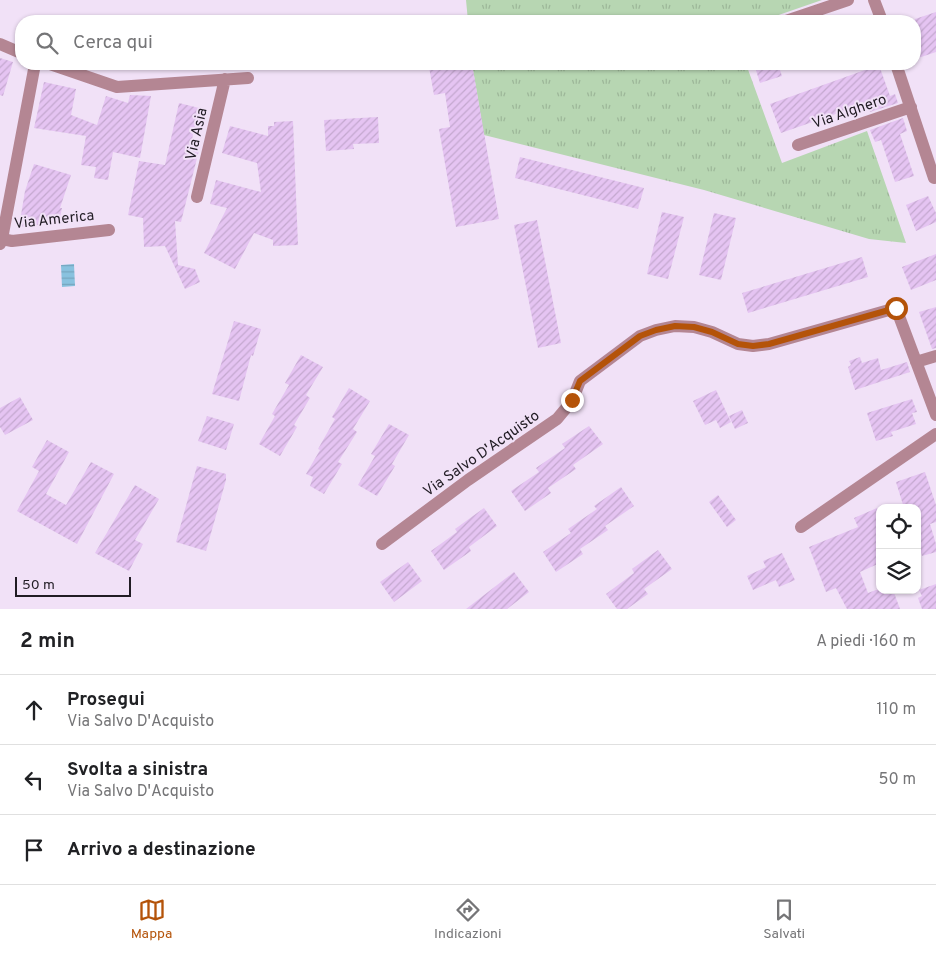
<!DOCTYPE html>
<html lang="it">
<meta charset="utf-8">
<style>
:root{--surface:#fff;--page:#f2f2f2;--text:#202124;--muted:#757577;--line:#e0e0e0;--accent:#b45309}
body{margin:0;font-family:Overpass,sans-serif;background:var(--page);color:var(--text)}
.controls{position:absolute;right:15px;bottom:15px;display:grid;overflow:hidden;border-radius:10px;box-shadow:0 1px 4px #0004}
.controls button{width:45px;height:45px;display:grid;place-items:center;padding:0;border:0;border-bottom:1px solid var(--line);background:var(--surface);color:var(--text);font:25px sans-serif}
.scale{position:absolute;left:15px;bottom:12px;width:116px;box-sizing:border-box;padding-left:5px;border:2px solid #211c24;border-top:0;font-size:14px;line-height:18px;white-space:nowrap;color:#211c24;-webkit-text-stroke:4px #f1e1f7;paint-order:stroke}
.stop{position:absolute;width:15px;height:15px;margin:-11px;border:4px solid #b45309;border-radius:50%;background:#fff}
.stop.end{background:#b45309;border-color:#fff;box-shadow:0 1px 5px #0008}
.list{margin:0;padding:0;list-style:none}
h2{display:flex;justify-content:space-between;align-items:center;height:65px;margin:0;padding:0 20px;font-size:21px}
h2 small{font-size:16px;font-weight:400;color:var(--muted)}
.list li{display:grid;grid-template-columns:32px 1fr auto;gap:15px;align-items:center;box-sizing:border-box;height:70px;padding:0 20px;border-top:1px solid var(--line)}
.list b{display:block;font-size:19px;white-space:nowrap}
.list p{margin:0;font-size:16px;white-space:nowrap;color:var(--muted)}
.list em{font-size:16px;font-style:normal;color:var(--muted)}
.icon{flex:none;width:28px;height:28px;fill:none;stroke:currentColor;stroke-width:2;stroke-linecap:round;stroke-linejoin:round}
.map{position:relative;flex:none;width:936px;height:609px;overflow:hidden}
.search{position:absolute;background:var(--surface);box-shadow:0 1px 4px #0004;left:15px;right:15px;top:15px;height:55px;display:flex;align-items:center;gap:12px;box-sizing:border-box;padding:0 18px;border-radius:20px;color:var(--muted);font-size:19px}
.sheet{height:275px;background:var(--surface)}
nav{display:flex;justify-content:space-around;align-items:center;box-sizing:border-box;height:70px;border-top:1px solid var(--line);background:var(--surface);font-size:14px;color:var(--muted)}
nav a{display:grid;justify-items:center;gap:2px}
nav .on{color:var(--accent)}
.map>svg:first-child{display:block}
.grass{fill:url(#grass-tufts)}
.water{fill:url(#water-rules)}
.building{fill:url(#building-hatch)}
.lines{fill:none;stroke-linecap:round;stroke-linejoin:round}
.street{stroke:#b48693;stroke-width:12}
.route{stroke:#b45309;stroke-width:6}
.labels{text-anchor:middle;stroke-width:4;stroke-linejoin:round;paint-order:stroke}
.street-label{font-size:15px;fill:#211c24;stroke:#f1e1f7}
</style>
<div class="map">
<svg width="936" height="609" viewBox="0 0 936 609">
<defs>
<pattern id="grass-tufts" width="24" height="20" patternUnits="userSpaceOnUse" patternTransform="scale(1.25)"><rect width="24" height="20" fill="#b7d6b2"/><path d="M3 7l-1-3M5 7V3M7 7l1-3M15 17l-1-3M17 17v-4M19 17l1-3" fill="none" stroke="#9db799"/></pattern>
<pattern id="water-rules" width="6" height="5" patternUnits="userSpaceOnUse" patternTransform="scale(1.25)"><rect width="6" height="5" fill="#89c2df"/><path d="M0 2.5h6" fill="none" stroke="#76a6bf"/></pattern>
<pattern id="building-hatch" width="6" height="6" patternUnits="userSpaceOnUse" patternTransform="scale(1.25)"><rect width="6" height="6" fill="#e5c4f2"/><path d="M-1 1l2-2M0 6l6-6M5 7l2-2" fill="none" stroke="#c4a8cf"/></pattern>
</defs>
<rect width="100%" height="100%" fill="#f1e1f7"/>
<path class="grass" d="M466 0H822L761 21H468Z
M472 64H746L782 163 867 131 906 243 869 239 704 190 484 135Z"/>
<path class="water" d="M74 264 75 286 62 287 61 265Z"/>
<path class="building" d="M936 12V52L915 59V19Z
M0 58 13 62 3 96 0 95Z
M445 64H472L499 219 456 227 439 129 450 127 445 93 434 95 429 67Z
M754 64H778L782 76 760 83Z
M879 65 890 96 895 94 898 103 870 112 867 103 781 133 770 104Z
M44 82 76 89 71 115 97 125 106 96 128 103 130 95 151 96 140 158 113 152 108 180 94 178 96 167 81 165 86 136 34 128Z
M179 103 199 108 192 139 201 142 181 222 175 221 178 265 195 269 200 282 185 289 165 246 144 247 143 218 128 215 139 161 165 165Z
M378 117 379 143 353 144 354 149 326 151 324 120Z
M903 118 907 131 900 134 914 176 895 182 881 140 875 142 870 130Z
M293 121 298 245 273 246V240L254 233 235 269 204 253 227 208 210 204 216 180 261 192 257 163 222 153 230 126 268 136V126H274V122Z
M520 157 644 188 638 209 515 178Z
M34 164 71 175 60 208H62L59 223 19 227 25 191Z
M928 196 936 213V222L916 231 906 205Z
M662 212 684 217 668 279 647 274Z
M714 213 736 218 721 280 699 275Z
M537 220 561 343 538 348 514 225Z
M936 254V280L911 290 902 267Z
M862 257 868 277 748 313 742 293Z
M936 307V348L932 349 919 312Z
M234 321 261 329 253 356 251 355 239 401 212 394Z
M301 355 323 367 306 395 310 398 294 425 297 427 280 456 259 444 275 416 272 414 289 385 285 383Z
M860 357 862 363 878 358 881 370 907 362 910 372 855 390 848 367 851 365 849 361Z
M349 388 370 401 353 429 357 432 338 462 342 464 324 494 310 486 313 477 306 474 320 450 318 449 335 419 332 417Z
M716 390 731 422 720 428 716 420 705 425 693 401Z
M20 397 33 420 5 435 0 427V408Z
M912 399 917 412 912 413 916 424 891 432 893 436 876 441 867 413Z
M742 410 748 423 735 429 729 416Z
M207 416 234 424 226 450 198 441Z
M389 424 409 435 392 464 395 466 377 496 358 485 375 456 371 454Z
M589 426 603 444 573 465 576 469 548 488 551 493 525 511 511 491 539 472 536 468 565 448 562 444Z
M47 440 69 452 46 494 66 505 91 462 114 474 77 544 17 511 39 471 32 467Z
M197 466 226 474V480L206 551 176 542Z
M925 472 936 505V522L930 524 936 544V552L922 556 917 539V508H904L896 482Z
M135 485 159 499 135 540 143 544 129 571 95 553Z
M621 487 634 506 605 526 608 530 580 549 583 554 556 572 543 552 571 533 568 529 597 509 594 506Z
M718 495 736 520 727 527 709 502Z
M484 508 497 526 469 547 471 551 444 570 431 551 457 532 455 529Z
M877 508 880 515V563L860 572 868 593 876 590H893L900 609H847L836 588 826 592 809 547 858 527 854 518Z
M658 550 672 569 644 589 648 594 627 609H617L606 594 634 573 632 569Z
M782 553 795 580 779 587 776 580 753 590 747 576 766 567 763 561Z
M408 562 422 581 394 602 380 582Z
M514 572 529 592 507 609H466Z
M936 584V609H922L918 598 922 596 919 590Z"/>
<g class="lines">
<path class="street" d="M874 0 882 21
M786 21 848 0
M0 44 21 53
M50 64 117 87 248 78
M896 64 934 178 936 177
M798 145 911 107
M197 197 225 79
M2 239 12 241 109 230
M0 244 2 239 35 64
M916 362 936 356
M801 527 936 434
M382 544 468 480 557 419 572 401 580 381 640 336 656 330 675 326 694 327 712 332 738 344 753 346 769 344 896 308 936 415"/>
</g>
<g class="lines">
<path class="route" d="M572 400 580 381 640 336 656 330 675 326 694 327 712 332 738 344 753 346 769 344 896 308"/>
</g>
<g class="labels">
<g class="street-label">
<text transform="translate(849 111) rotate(-19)" y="5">Via Alghero</text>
<text transform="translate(196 134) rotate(-77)" y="5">Via Asia</text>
<text transform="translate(54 219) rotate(-6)" y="5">Via America</text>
<text transform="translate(481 453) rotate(-35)" y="5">Via Salvo D'Acquisto</text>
</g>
</g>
</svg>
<div class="controls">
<button><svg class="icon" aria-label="locate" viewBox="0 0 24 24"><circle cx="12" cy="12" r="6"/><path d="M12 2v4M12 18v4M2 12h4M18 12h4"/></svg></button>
<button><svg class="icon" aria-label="layers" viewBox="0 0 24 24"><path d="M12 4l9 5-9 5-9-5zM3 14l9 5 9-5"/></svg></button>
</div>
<div class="scale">50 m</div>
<div class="stop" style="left:896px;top:308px"></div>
<div class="stop end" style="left:572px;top:400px"></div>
<div class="search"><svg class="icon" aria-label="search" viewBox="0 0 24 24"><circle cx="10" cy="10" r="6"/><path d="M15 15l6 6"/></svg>Cerca qui</div>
</div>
<section class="sheet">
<h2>2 min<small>A piedi · 160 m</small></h2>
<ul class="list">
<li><svg class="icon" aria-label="ahead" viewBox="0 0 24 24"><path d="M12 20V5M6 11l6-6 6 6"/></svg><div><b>Prosegui</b><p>Via Salvo D'Acquisto</p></div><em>110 m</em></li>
<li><svg class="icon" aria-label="left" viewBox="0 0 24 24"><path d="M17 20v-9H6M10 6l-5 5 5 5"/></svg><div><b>Svolta a sinistra</b><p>Via Salvo D'Acquisto</p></div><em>50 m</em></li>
<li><svg class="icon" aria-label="arrive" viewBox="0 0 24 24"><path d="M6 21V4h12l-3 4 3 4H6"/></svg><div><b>Arrivo a destinazione</b></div></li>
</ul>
</section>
<nav>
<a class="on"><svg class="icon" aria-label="map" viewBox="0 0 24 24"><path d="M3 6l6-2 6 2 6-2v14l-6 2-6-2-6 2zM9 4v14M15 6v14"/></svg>Mappa</a>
<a><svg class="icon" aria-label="directions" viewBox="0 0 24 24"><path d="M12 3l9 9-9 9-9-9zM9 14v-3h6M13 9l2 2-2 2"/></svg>Indicazioni</a>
<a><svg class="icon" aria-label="saved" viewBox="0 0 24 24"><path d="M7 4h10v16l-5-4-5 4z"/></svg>Salvati</a>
</nav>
